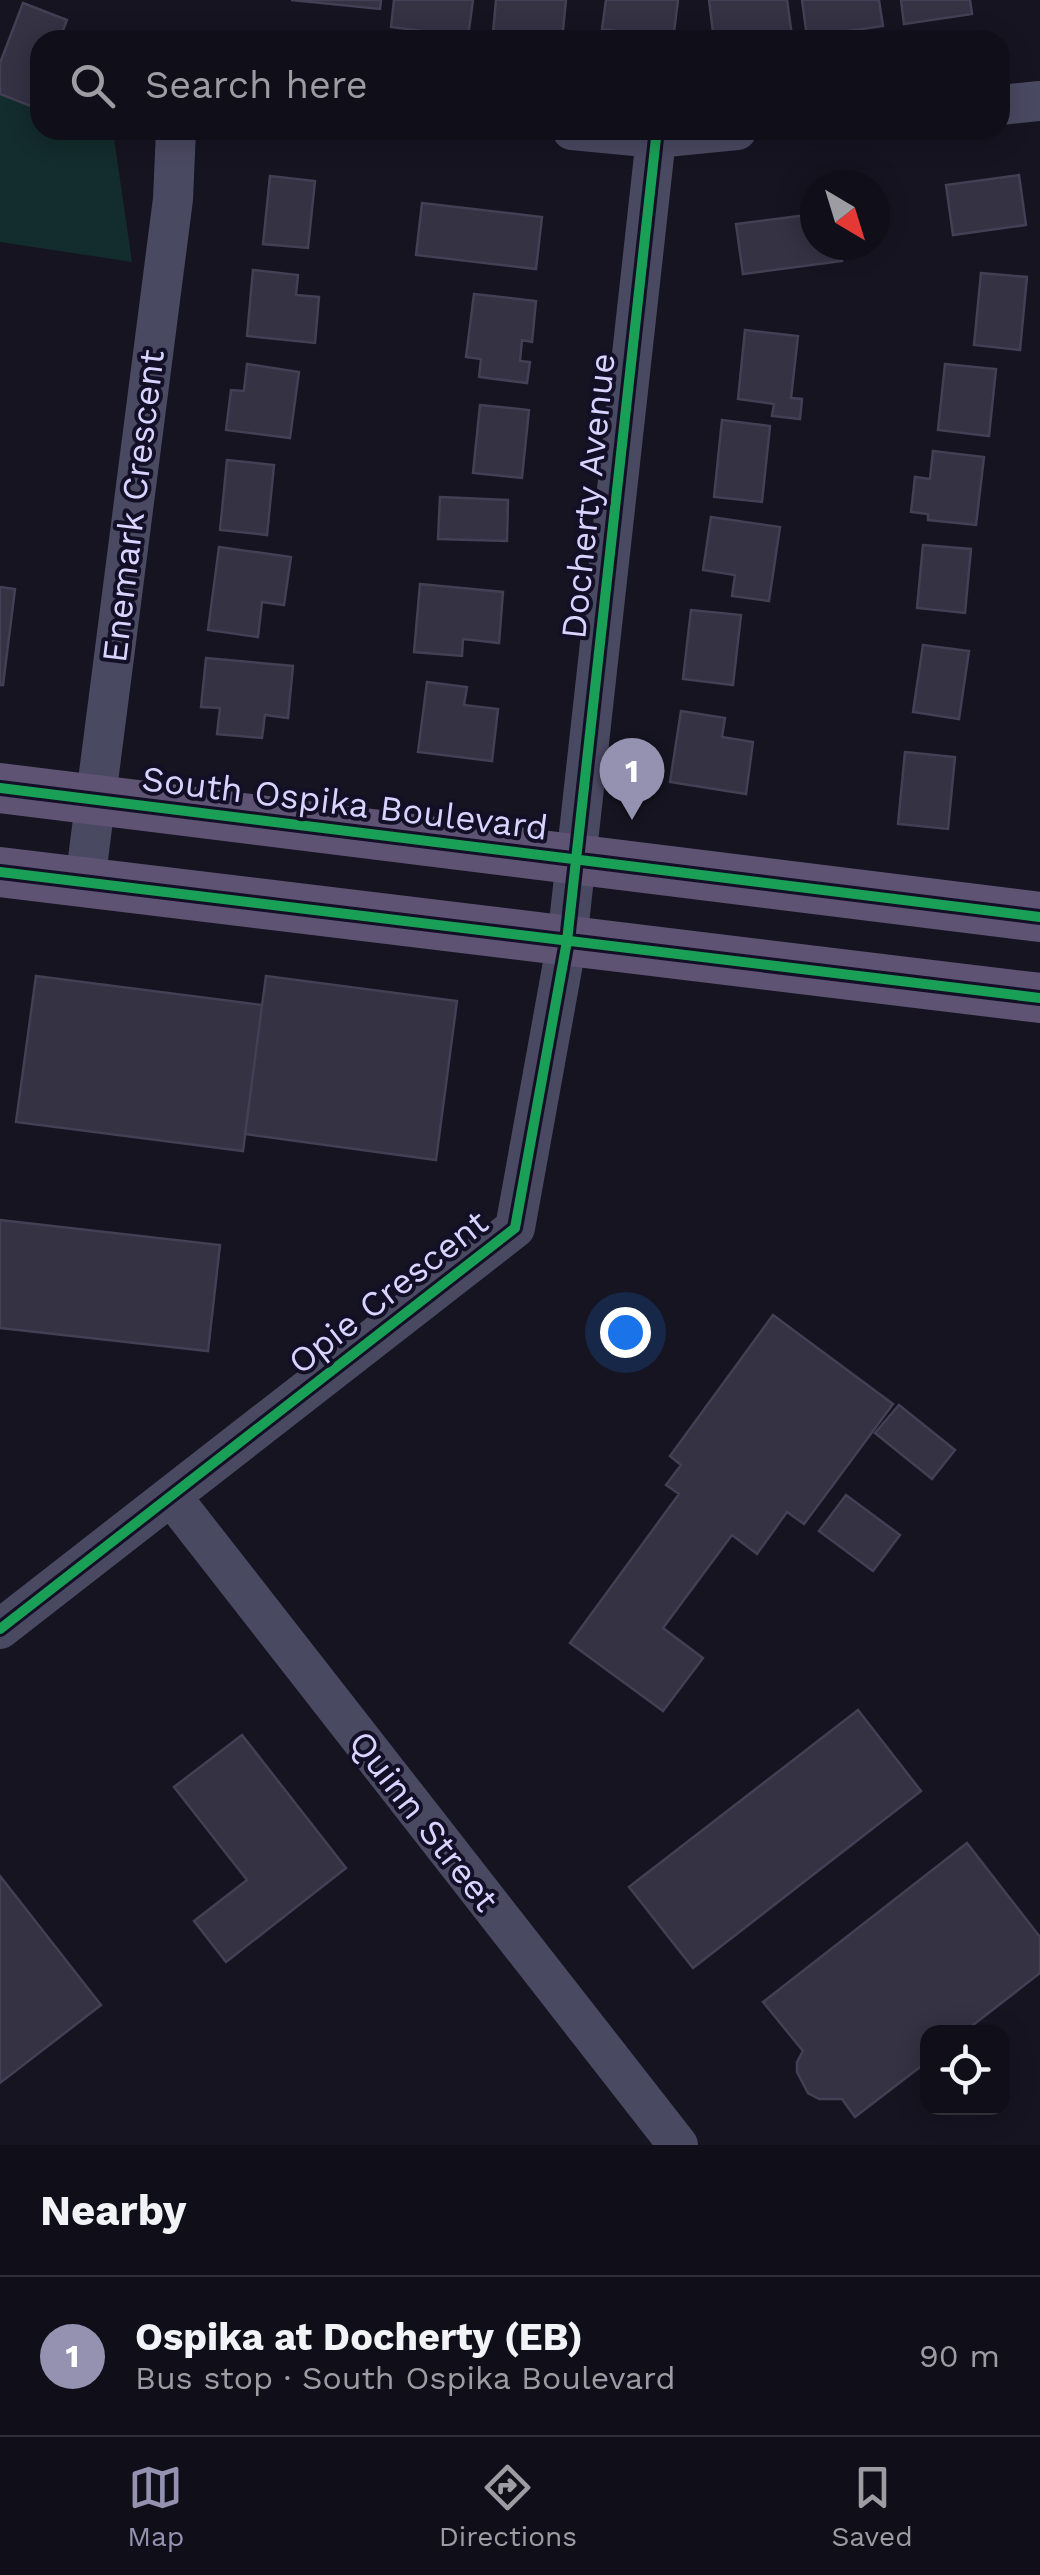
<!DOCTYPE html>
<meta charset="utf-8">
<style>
:root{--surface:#100f19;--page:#191822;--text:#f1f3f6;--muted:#9c9ca2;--line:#302f38;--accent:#9591b1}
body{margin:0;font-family:"Work Sans",sans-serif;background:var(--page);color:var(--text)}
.controls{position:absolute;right:30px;bottom:30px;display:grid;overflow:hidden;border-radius:20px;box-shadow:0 5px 25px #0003}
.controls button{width:90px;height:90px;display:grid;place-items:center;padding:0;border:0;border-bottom:2px solid var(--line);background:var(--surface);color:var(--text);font:50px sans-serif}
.compass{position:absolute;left:800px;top:170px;width:90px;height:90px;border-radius:50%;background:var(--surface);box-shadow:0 5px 25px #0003;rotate:142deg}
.you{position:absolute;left:625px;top:1332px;width:35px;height:35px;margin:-25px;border:8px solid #fff;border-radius:50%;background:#1a73e8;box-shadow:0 0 0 15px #1a73e833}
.badge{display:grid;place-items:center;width:65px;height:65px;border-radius:50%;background:var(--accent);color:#fff;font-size:32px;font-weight:700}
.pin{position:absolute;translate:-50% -82px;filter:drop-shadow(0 2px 5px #0008)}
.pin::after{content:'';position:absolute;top:52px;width:35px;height:30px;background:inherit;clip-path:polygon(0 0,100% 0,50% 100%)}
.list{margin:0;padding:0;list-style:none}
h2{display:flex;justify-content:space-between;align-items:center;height:130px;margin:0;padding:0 40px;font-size:42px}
h2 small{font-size:32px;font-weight:400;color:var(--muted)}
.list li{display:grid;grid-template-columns:65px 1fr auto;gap:30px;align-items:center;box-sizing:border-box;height:160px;padding:0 40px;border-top:2px solid var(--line)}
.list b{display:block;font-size:38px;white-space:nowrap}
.list p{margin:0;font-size:32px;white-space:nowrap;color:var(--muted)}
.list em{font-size:32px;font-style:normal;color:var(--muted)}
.icon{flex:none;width:55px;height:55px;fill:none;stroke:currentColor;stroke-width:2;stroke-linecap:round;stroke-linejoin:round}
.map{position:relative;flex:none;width:1040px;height:2145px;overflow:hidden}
.search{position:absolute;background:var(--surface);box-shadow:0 5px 25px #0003;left:30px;right:30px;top:30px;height:110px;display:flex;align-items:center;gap:25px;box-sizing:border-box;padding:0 35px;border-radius:30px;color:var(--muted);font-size:38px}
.sheet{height:290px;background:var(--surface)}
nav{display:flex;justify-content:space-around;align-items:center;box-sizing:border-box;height:140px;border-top:2px solid var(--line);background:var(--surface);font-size:28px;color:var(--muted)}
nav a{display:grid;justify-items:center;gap:5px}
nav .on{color:var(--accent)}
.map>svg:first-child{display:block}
.green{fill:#132c2d}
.building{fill:#343243;stroke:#433f54;stroke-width:2.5}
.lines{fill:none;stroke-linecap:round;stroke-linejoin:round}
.minor{stroke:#4a4962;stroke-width:40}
.major{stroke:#5e5373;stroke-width:50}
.cycleway-casing{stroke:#130f26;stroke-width:16}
.cycleway{stroke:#1a9f57;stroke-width:10}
.labels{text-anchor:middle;stroke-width:8;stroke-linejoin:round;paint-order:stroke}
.street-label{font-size:35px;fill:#d9d4ff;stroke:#130f26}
</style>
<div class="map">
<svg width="1040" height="2145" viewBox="0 0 1040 2145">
<rect width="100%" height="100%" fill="#161421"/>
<path class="green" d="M0 87 40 102V130L113 131 132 262 0 242Z"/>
<path class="building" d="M291 0H381L380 9Z
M394 0H473L468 37 391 27Z
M496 0H566L562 40 493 33Z
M606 0H678L673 40 625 39 626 32 602 29Z
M709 0H787L792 36 714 40Z
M802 0H879L883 26 807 37Z
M901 0H970L972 14 904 24Z
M23 3 67 20 59 40H40V89L33 107 0 94V63Z
M1019 175 1026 225 953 235 946 185Z
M270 176 315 181 308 248 263 244Z
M422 203 542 217 536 269 416 255Z
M815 214V245H840L842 261 743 274 736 224Z
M253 270 298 275 296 295 319 297 315 343 247 336Z
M981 273 1027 277 1020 350 974 345Z
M474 294 536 301 532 342 522 340 520 361 530 362 527 383 479 377 481 359 466 357Z
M745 330 798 336 791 398 802 399 800 419 772 416 774 404 738 399Z
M247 364 299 372 290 438 226 430 231 390 244 391Z
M945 364 996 369 989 436 938 430Z
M480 405 529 410 522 478 473 473Z
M722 420 770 426 762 502 714 497Z
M933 451 984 457 976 525 928 520V514L911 512 915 477 930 479Z
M227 460 274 465 267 535 220 530Z
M440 497 508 500 507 541 438 539Z
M711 517 780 527 769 601 732 596 735 575 703 570Z
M923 545 971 549 965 613 917 608Z
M219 547 291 557 284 605 262 602 258 637 208 630Z
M420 584 503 592 499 643 463 639 462 656 414 652Z
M0 587 15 589 3 685H0Z
M691 610 741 615 733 685 683 679Z
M923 645 969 651 959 719 913 712Z
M206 658 293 666 288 718 265 715 262 738 217 734 220 708 201 707Z
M427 682 467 687 464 705 498 709 492 761 418 752Z
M681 711 725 718 722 737 753 742 746 794 670 782Z
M905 752 955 757 948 829 898 824Z
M36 976 262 1005 243 1151 16 1122Z
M266 976 457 1001 436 1160 245 1134Z
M0 1220 220 1245 208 1351 0 1328Z
M773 1315 893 1404 804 1524 787 1512 757 1554 732 1535 663 1628 703 1658 663 1711 570 1643 679 1494 666 1485 681 1465 670 1456Z
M899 1405 955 1450 932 1479 875 1433Z
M846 1495 900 1535 873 1571 819 1531Z
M858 1710 921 1791 693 1968 629 1887Z
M242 1735 346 1868 226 1962 194 1921 247 1880 174 1787Z
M967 1843 1040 1937V1973L964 2032H928V2061L855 2117 842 2099H819L808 2093 797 2072V2062L803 2051 763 2002Z
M0 1876 101 2005 0 2083Z"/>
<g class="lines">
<path class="minor" d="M1000 105 1040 101
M572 130 656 138 737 130
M85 882 173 199 176 130
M171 1496 678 2145
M0 1629 515 1228 567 941 656 138"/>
<path class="major" d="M0 788 1040 917
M0 872 1040 998"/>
<defs>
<path id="cycleway" d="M0 788 1040 917
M0 872 1040 998
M0 1629 515 1228 567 941 656 138"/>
</defs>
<use href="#cycleway" class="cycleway-casing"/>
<use href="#cycleway" class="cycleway"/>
</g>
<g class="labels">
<g class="street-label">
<text transform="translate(588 496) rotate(-84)" y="12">Docherty Avenue</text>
<text transform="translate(133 506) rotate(-83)" y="12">Enemark Crescent</text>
<text transform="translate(345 803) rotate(7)" y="12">South Ospika Boulevard</text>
<text transform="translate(388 1292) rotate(-38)" y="12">Opie Crescent</text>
<text transform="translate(424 1821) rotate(52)" y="12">Quinn Street</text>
</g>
</g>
</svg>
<div class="controls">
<button><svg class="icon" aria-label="locate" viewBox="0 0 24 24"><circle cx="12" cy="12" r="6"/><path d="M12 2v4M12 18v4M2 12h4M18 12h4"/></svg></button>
</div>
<svg class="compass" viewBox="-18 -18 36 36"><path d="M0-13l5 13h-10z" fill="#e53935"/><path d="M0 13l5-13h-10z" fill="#9c9ca2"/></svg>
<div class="you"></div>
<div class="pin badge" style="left:632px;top:820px">1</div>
<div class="search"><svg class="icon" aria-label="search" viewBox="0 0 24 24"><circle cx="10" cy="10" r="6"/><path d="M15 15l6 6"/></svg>Search here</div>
</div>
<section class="sheet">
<h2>Nearby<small></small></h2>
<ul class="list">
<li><span class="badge">1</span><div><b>Ospika at Docherty (EB)</b><p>Bus stop · South Ospika Boulevard</p></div><em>90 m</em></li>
</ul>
</section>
<nav>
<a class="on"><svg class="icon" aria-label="map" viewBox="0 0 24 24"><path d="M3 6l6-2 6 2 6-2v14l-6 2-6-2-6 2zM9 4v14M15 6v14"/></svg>Map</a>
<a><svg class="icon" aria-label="directions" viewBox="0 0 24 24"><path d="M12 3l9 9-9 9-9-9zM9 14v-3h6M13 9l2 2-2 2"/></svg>Directions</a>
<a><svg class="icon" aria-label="saved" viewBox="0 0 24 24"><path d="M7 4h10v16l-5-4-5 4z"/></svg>Saved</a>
</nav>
